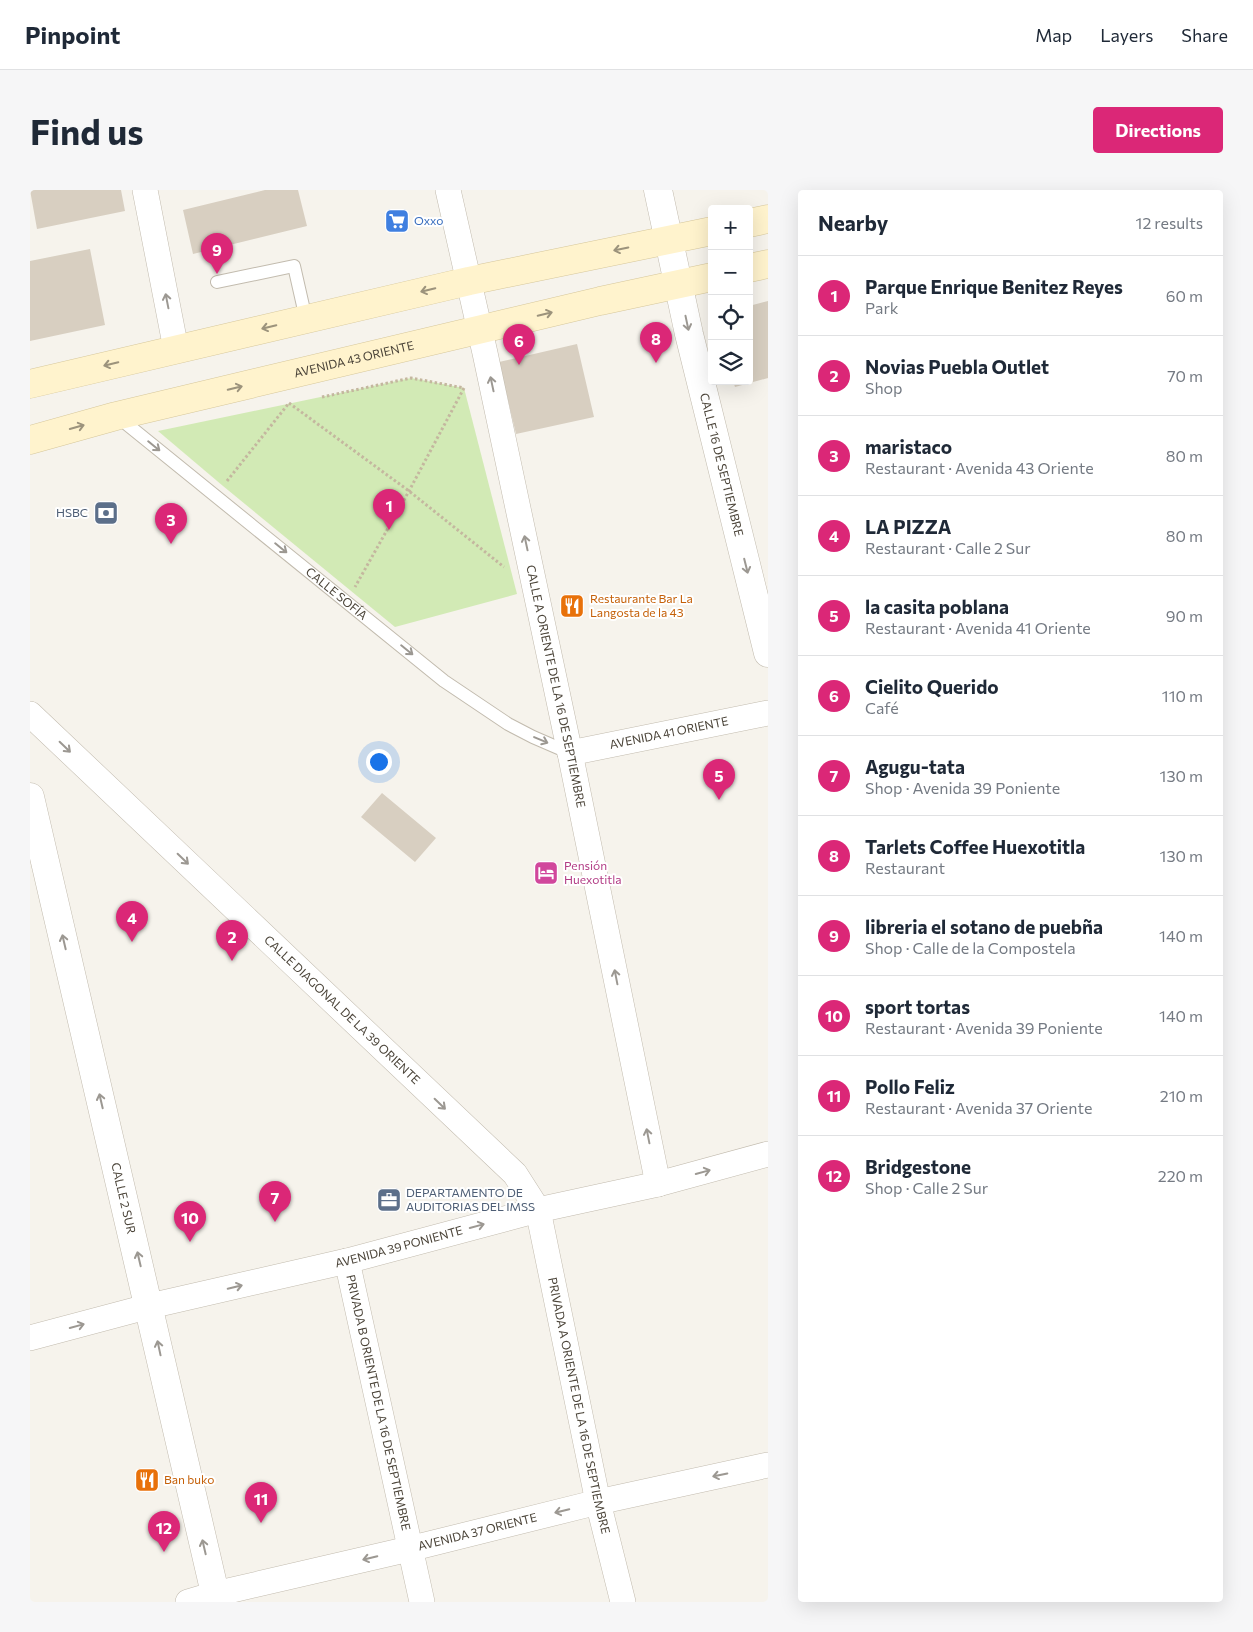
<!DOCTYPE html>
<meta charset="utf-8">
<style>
:root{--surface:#fff;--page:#f6f6f7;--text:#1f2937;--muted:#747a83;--line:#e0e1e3;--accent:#db2777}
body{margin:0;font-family:Commissioner,sans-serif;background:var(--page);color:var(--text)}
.controls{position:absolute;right:15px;top:15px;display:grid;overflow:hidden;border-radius:5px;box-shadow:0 5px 20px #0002}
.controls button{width:45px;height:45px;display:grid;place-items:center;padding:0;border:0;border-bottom:1px solid var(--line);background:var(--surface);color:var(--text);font:25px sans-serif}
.you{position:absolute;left:348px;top:571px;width:18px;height:18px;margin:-12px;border:4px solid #fff;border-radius:50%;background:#1a73e8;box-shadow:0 0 0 8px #1a73e833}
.badge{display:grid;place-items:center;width:32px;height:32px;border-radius:50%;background:var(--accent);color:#fff;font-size:16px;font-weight:700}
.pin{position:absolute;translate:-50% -41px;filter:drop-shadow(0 1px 2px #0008)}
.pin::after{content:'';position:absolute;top:26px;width:18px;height:15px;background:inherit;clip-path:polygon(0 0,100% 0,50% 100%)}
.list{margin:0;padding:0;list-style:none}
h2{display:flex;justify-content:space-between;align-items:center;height:65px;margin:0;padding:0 20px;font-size:21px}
h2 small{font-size:16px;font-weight:400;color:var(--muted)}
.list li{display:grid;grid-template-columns:32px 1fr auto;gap:15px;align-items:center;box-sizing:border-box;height:80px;padding:0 20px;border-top:1px solid var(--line)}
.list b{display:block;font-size:19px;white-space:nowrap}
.list p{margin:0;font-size:16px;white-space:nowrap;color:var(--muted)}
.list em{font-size:16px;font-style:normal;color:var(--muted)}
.icon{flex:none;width:28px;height:28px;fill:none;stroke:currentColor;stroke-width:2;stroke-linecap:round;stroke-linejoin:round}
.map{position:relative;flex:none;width:738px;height:1412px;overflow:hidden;border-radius:5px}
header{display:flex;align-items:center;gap:30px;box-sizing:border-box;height:70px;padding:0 25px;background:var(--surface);border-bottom:1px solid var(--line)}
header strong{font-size:24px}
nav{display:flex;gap:28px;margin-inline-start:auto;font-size:18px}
.intro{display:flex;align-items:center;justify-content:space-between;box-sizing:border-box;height:120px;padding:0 30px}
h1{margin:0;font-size:35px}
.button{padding:12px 22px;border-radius:5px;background:var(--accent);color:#fff;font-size:18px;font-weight:700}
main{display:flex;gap:30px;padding:0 30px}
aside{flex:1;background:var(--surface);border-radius:5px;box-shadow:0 5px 20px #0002}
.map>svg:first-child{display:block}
.green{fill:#d2eab5}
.building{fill:#d8cfc1}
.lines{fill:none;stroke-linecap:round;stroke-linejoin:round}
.service-casing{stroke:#c2bbae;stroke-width:14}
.minor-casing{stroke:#c2bbae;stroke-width:26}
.tertiary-casing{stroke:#c2bbae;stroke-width:29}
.secondary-casing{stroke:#d6c79b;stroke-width:29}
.path{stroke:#c4b79f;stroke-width:3;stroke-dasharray:2.5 2.5;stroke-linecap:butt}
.service{stroke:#fff;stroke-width:12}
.minor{stroke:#fff;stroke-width:25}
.tertiary{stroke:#fff;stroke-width:28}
.secondary{stroke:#fff3cd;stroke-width:28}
.oneway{stroke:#9c937c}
.oneway2{stroke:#9c9892}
.labels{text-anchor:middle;stroke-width:4;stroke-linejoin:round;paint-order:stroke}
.shop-label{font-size:12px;fill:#366cbe;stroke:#fff;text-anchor:start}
.street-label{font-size:12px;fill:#4b4439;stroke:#fff}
.service-label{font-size:12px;fill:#4e5e75;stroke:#fff;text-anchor:end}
.food-label{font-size:12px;fill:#c56008;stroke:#fff;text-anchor:start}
.hotel-label{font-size:12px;fill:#b23c85;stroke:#fff;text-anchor:start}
</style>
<header>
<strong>Pinpoint</strong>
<nav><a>Map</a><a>Layers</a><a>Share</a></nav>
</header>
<div class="intro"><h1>Find us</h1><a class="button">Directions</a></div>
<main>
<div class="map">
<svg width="738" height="1412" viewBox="0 0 738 1412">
<rect width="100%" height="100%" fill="#f6f3ec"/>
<path class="green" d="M381 188 434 198 487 404 365 437 193 296 128 241Z"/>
<path class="building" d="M0 0H91L95 21 7 39Z
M235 0H268L277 36 163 64 153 20Z
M60 59 75 135 0 151V71Z
M738 111V188L705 197 703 191H719V116Z
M547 154 564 227 486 244 469 172Z
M352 603 406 648 385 672 331 627Z"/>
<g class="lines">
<defs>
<g id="service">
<path d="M187 92 264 76 276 129"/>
<path id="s1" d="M88 227 414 491 478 534 503 547 540 563"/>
</g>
<g id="minor">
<path d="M115 0 146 159"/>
<path id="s2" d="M418 0 455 163 540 563 628 994"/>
<path id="s3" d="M0 524 485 984 508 1020 568 1312 593 1412"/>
<path id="s4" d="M540 563 738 523"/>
<path id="s5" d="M317 1071 392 1412"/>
<path id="s6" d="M0 1148 120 1116 317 1071 508 1020 628 994 738 964"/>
<path id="s7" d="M158 1412 185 1404 379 1359 568 1312 738 1275"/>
</g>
<g id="tertiary">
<path id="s8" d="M628 0 659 144 738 463"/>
<path id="s9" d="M0 607 187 1412"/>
</g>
<g id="secondary">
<path d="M719 33 738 29"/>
<path d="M719 78 738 74"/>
<path d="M0 194 439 91 682 41"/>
<path id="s10" d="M0 250 86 226 570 111 682 87"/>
</g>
</defs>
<use href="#service" class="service-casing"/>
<use href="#minor" class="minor-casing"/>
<use href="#tertiary" class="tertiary-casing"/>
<use href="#secondary" class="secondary-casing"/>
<path class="path" d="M292 207 381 188 434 198 379 301 325 397
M259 213 379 301 474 377
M197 291 259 213"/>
<use href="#service" class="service"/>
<use href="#minor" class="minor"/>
<use href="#tertiary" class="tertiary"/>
<use href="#secondary" class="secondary"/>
</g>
<defs><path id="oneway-shaft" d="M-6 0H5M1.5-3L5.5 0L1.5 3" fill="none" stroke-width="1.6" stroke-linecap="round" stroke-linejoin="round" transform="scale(1.25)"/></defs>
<g class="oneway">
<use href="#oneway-shaft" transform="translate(591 59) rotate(168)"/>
<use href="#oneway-shaft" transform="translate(398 100) rotate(167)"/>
<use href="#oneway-shaft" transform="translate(515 124) rotate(-13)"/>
<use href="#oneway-shaft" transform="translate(239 137) rotate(167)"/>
<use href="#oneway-shaft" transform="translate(81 174) rotate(167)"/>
<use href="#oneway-shaft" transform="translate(205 198) rotate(-14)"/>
<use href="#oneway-shaft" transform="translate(47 237) rotate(-16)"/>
</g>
<g class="oneway2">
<use href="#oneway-shaft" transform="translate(137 111) rotate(-101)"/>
<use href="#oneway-shaft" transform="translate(657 133) rotate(78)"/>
<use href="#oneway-shaft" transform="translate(462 194) rotate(-102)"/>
<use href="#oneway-shaft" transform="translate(124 256) rotate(39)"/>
<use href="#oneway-shaft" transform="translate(496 353) rotate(-102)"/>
<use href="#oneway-shaft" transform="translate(251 358) rotate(39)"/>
<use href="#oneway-shaft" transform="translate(716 376) rotate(76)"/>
<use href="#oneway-shaft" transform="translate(377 460) rotate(39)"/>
<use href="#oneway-shaft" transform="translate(511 550) rotate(23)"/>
<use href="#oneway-shaft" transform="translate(35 557) rotate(44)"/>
<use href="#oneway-shaft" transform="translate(153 669) rotate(44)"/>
<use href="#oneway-shaft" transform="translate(34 752) rotate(-103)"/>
<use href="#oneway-shaft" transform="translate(586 787) rotate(-101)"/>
<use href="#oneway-shaft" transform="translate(71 911) rotate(-103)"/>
<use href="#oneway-shaft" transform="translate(410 914) rotate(44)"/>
<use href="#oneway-shaft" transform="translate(618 946) rotate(-101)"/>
<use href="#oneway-shaft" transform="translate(673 982) rotate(-15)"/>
<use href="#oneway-shaft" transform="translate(447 1036) rotate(-15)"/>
<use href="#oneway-shaft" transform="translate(109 1069) rotate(-103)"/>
<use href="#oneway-shaft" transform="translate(205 1097) rotate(-13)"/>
<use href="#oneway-shaft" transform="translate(47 1136) rotate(-15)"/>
<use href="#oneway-shaft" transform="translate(129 1158) rotate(-102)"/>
<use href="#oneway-shaft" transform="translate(690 1285) rotate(168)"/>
<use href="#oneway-shaft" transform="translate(532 1321) rotate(166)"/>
<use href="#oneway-shaft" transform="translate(174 1357) rotate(-103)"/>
<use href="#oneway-shaft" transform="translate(340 1368) rotate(167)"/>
</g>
<defs>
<symbol id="supermarket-square" viewBox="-11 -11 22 22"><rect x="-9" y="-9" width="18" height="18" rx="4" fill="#3f7fe0" stroke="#fff"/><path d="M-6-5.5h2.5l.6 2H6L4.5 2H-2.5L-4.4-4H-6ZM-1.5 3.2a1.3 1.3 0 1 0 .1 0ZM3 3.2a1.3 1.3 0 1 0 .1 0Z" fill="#fff"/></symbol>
<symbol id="bank-square" viewBox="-11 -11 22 22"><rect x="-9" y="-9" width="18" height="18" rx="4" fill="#5c6f8a" stroke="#fff"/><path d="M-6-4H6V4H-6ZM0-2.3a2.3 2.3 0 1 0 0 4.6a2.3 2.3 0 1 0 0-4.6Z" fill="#fff"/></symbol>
<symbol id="restaurant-square" viewBox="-11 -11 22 22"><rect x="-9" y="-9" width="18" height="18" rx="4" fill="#e8710a" stroke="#fff"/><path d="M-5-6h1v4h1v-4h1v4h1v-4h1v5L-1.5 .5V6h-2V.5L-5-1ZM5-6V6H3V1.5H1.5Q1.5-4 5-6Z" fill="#fff"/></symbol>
<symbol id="hotel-square" viewBox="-11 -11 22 22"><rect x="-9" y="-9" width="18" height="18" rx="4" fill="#d1479c" stroke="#fff"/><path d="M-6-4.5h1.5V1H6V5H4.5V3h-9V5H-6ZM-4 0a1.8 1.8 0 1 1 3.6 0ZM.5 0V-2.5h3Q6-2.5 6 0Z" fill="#fff"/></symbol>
<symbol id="office-square" viewBox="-11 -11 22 22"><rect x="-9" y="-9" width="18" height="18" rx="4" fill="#5c6f8a" stroke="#fff"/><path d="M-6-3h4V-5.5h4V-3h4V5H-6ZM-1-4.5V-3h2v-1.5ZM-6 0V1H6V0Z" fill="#fff"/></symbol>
</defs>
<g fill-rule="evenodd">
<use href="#supermarket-square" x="353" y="17" width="28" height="28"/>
<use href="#bank-square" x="62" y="309" width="28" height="28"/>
<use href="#restaurant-square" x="528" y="402" width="28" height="28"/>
<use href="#hotel-square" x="502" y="669" width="28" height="28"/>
<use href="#office-square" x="345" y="996" width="28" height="28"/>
<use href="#restaurant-square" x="103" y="1276" width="28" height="28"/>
</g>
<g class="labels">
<g class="shop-label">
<text x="384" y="35">Oxxo</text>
</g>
<g class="street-label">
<text dy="4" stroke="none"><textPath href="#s10" startOffset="334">AVENIDA 43 ORIENTE</textPath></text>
<text dy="4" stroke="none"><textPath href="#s8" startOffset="282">CALLE 16 DE SEPTIEMBRE</textPath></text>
<text dy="4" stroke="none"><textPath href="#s1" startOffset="281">CALLE SOFÍA</textPath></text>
<text dy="4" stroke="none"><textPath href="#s2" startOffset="508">CALLE A ORIENTE DE LA 16 DE SEPTIEMBRE</textPath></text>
<text dy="4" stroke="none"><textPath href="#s4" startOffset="101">AVENIDA 41 ORIENTE</textPath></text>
<text dy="4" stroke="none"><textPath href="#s3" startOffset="430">CALLE DIAGONAL DE LA 39 ORIENTE</textPath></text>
<text dy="4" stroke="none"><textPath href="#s9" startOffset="412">CALLE 2 SUR</textPath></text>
<text dy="4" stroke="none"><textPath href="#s6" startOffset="380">AVENIDA 39 PONIENTE</textPath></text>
<text dy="4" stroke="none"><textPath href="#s5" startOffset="145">PRIVADA B ORIENTE DE LA 16 DE SEPTIEMBRE</textPath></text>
<text dy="4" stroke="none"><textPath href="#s3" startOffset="911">PRIVADA A ORIENTE DE LA 16 DE SEPTIEMBRE</textPath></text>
<text dy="4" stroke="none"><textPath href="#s7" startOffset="298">AVENIDA 37 ORIENTE</textPath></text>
</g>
<g class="service-label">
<text x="58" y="327">HSBC</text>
<text x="376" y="1007" text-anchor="start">DEPARTAMENTO DE<tspan x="376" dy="14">AUDITORIAS DEL IMSS</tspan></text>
</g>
<g class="food-label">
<text x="560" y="413">Restaurante Bar La<tspan x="560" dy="14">Langosta de la 43</tspan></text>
<text x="134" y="1294">Ban buko</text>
</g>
<g class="hotel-label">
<text x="534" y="680">Pensión<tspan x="534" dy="14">Huexotitla</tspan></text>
</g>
</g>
</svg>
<div class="controls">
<button>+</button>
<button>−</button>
<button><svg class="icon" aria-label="locate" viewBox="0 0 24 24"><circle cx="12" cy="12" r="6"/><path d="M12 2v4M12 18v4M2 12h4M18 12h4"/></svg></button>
<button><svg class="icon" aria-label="layers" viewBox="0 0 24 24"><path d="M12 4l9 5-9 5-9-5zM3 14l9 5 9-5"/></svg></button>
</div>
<div class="you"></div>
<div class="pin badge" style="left:359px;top:340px">1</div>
<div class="pin badge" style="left:202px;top:771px">2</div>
<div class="pin badge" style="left:141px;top:354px">3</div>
<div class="pin badge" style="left:102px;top:752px">4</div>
<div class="pin badge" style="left:689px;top:610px">5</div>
<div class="pin badge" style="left:489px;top:175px">6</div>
<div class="pin badge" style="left:245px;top:1032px">7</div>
<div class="pin badge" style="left:626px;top:173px">8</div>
<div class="pin badge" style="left:187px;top:84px">9</div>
<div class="pin badge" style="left:160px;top:1052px">10</div>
<div class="pin badge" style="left:231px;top:1333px">11</div>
<div class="pin badge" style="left:134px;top:1362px">12</div>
</div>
<aside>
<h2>Nearby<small>12 results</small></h2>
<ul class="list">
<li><span class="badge">1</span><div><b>Parque Enrique Benitez Reyes</b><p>Park</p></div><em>60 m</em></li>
<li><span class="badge">2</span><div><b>Novias Puebla Outlet</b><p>Shop</p></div><em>70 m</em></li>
<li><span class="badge">3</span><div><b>maristaco</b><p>Restaurant · Avenida 43 Oriente</p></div><em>80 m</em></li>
<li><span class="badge">4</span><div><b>LA PIZZA</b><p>Restaurant · Calle 2 Sur</p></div><em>80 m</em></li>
<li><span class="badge">5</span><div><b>la casita poblana</b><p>Restaurant · Avenida 41 Oriente</p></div><em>90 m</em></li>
<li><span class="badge">6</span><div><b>Cielito Querido</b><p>Café</p></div><em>110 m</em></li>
<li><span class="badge">7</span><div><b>Agugu-tata</b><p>Shop · Avenida 39 Poniente</p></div><em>130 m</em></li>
<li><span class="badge">8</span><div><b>Tarlets Coffee Huexotitla</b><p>Restaurant</p></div><em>130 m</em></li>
<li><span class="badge">9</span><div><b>libreria el sotano de puebña</b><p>Shop · Calle de la Compostela</p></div><em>140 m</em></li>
<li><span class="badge">10</span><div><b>sport tortas</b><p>Restaurant · Avenida 39 Poniente</p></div><em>140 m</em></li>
<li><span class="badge">11</span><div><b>Pollo Feliz</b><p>Restaurant · Avenida 37 Oriente</p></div><em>210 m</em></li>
<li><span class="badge">12</span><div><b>Bridgestone</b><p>Shop · Calle 2 Sur</p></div><em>220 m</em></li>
</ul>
</aside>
</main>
